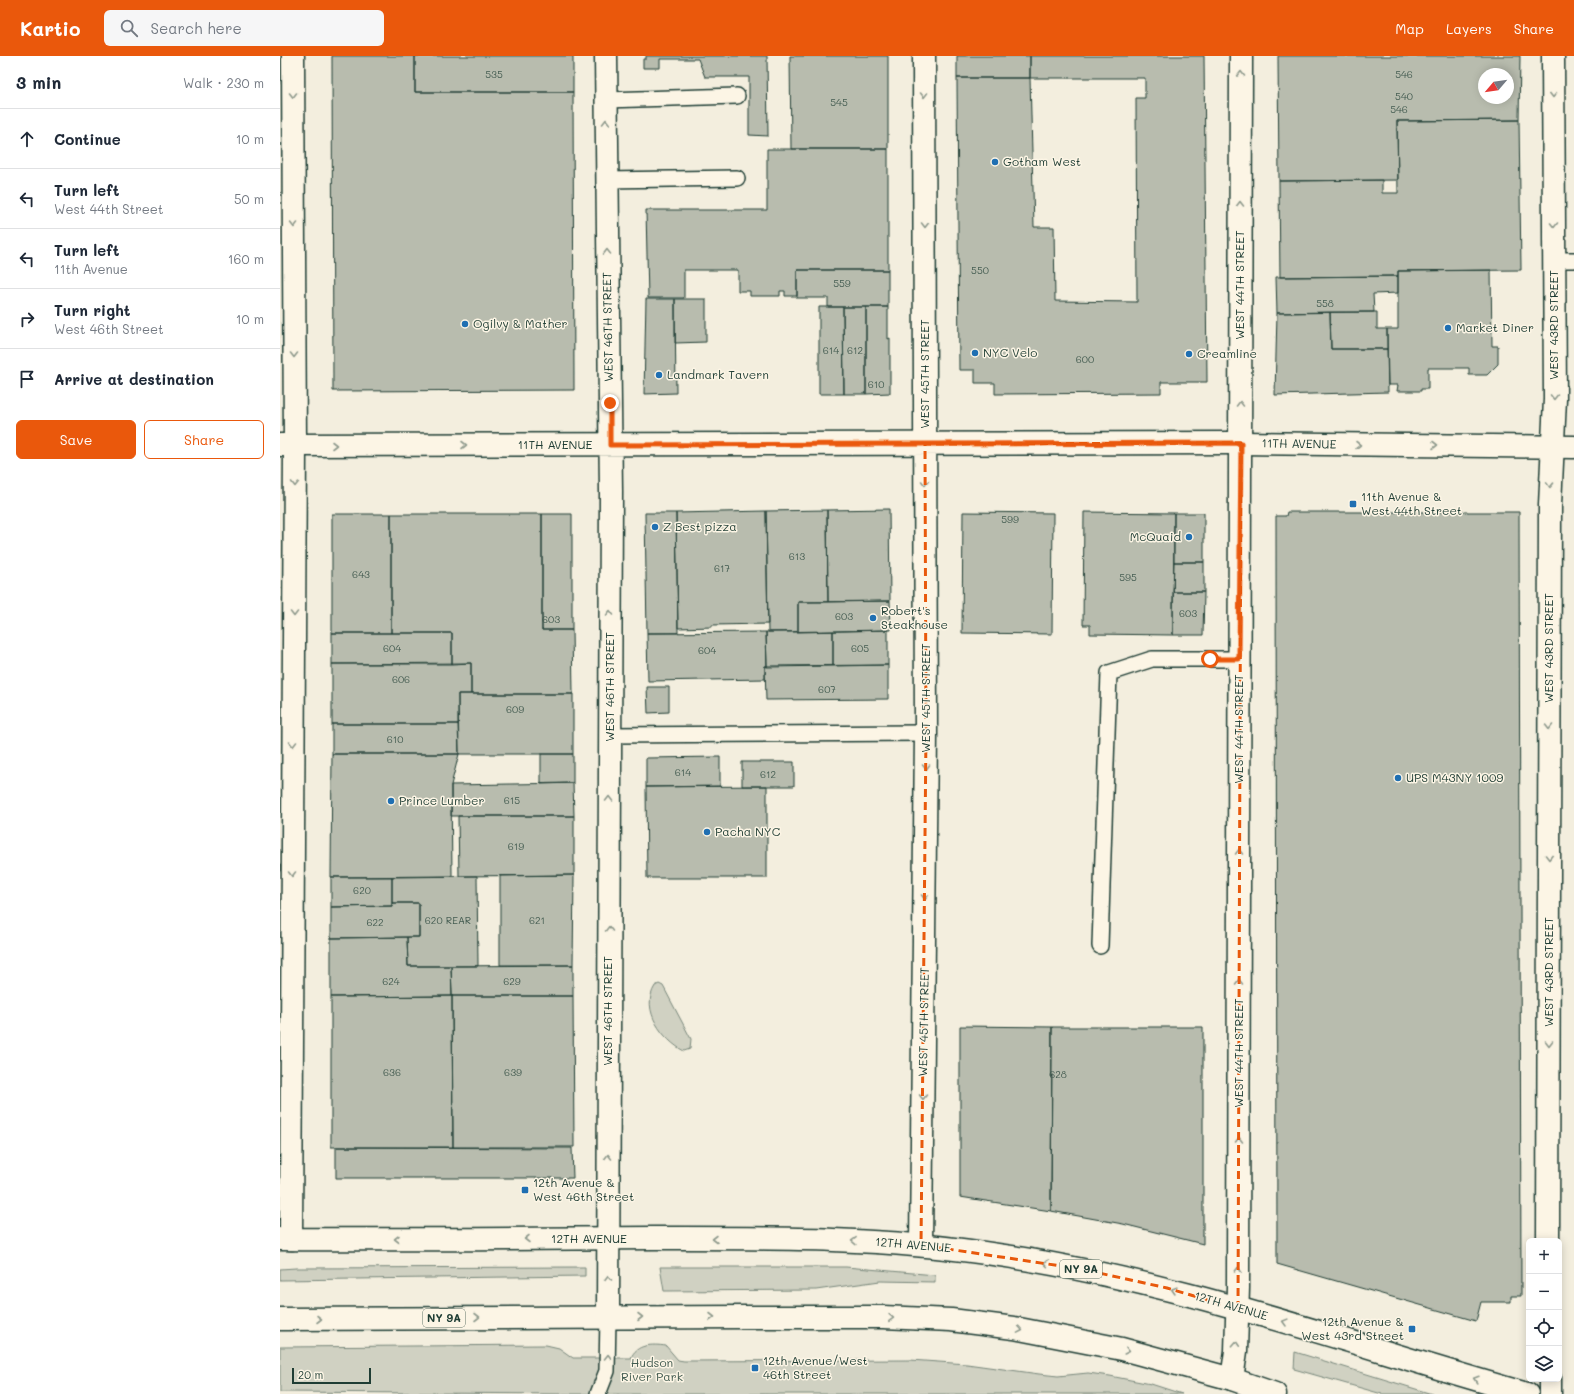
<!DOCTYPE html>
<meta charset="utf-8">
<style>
:root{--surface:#fff;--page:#f6f6f7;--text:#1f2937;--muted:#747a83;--line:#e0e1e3;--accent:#ea580c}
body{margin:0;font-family:Mali,sans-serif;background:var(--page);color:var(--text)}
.controls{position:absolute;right:12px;bottom:12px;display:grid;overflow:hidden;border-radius:6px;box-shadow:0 2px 10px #0003}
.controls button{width:36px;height:36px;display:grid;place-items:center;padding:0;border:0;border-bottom:1px solid var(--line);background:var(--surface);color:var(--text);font:20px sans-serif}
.compass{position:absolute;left:1198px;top:12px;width:36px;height:36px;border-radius:50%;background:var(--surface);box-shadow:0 2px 10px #0003;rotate:241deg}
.scale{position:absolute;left:12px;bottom:10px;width:79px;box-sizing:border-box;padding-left:4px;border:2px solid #1f3d34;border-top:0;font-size:11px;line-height:14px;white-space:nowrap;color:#1f3d34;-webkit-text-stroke:3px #fcf5e5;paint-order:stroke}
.stop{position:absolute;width:12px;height:12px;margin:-9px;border:3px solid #ea580c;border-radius:50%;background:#fff}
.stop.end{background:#ea580c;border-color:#fff;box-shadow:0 1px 4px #0008}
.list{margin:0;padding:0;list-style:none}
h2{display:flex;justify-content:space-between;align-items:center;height:52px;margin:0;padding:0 16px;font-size:17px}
h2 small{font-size:13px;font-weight:400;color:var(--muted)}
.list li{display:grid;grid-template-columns:26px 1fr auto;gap:12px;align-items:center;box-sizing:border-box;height:60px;padding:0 16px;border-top:1px solid var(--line)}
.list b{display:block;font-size:15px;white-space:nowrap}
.list p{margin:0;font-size:13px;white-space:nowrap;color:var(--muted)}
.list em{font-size:13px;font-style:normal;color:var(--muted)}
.actions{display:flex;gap:8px;padding:12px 16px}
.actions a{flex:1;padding:9px 0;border:1px solid var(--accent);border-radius:6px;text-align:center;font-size:14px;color:var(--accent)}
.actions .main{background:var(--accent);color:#fff}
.icon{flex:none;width:22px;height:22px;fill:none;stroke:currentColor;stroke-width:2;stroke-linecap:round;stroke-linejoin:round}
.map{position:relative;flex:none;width:1294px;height:1338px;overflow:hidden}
header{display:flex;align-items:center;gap:24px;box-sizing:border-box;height:56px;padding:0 20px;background:var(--accent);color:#fff}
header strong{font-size:19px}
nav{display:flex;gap:22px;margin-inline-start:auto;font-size:14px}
.search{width:280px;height:36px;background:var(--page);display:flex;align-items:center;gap:10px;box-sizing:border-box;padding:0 14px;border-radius:6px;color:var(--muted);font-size:15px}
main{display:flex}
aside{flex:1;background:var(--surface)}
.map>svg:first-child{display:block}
.green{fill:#d0d1c2;stroke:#78877b}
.building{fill:#b8bcae;stroke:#1f3d34;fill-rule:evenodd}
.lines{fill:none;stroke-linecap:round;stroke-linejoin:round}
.lane-casing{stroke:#1f3d34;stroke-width:18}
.street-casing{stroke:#1f3d34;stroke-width:25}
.secondary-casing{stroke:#1f3d34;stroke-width:25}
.highway-casing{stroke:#1f3d34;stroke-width:25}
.lane{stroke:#fcf5e5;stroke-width:15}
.street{stroke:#fcf5e5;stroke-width:22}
.secondary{stroke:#fcf5e5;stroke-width:22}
.highway{stroke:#fcf5e5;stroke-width:22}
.oneway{stroke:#8e998c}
.route{stroke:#ea580c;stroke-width:5}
.marked{fill:none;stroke:#e8590c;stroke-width:3;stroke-dasharray:8 5;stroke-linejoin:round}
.poi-dot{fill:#1f6fb2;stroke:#fcf5e5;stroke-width:1.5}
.labels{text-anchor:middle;stroke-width:3;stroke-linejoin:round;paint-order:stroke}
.number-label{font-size:10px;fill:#455d52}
.shield{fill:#fcf5e5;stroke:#617469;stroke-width:1}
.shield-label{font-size:11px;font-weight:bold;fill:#1f3d34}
.poi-label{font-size:12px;fill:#1f3d34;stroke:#fcf5e5;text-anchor:start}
.street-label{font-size:12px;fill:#1f3d34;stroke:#fcf5e5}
.park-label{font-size:12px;fill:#425b50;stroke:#fcf5e5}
</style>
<header>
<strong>Kartio</strong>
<div class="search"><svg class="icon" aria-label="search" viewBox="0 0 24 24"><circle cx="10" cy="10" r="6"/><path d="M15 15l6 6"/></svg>Search here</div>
<nav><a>Map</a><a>Layers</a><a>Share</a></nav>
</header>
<main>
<aside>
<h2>3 min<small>Walk · 230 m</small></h2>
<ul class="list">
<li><svg class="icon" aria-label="ahead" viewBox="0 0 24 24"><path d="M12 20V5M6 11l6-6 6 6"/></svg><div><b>Continue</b></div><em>10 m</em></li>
<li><svg class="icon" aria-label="left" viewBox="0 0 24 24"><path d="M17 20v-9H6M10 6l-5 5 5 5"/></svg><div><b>Turn left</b><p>West 44th Street</p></div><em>50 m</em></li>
<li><svg class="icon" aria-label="left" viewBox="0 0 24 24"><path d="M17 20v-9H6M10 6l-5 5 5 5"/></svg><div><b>Turn left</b><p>11th Avenue</p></div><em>160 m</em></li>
<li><svg class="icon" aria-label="right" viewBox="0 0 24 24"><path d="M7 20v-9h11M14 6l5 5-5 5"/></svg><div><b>Turn right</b><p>West 46th Street</p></div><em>10 m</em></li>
<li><svg class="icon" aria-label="arrive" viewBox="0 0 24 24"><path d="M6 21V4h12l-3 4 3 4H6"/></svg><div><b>Arrive at destination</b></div></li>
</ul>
<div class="actions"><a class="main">Save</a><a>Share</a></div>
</aside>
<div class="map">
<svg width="1294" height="1338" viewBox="0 0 1294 1338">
<rect width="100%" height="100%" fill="#f3eede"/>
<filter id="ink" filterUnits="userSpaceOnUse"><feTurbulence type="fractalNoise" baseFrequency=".025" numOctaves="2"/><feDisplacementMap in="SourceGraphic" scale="8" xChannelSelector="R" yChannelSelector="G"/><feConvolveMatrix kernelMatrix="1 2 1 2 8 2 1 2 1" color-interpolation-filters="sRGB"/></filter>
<g filter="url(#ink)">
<path class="green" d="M379 928 383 930 411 983 410 993 404 995C383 984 360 954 375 930Z
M305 1211V1220L0 1224V1213L16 1212Z
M380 1211H566L655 1219V1226L600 1225 536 1234 384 1235Z
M266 1289 279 1292 293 1302H351C356 1288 372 1288 386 1290L398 1304 404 1305 630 1304 687 1308 759 1318 778 1320 808 1317 830 1320 871 1328 902 1338H287L0 1336V1291Z
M1015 1296 1152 1338H1102L1014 1313Z"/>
<path class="building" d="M52 0H135V36H293L294 334 53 335Z
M135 0H293V36H135Z
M366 0H487L488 80 469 79V21H425L418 3H380V12H363V3H366Z
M510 0H608V93H511Z
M677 0H750V22H677Z
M750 0H924L927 326H881V337L715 338V327H695V314H679L677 22H750ZM750 22H865V42H856L857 246 775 245 774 171H754Z
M998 0H1240L1239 64 1117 65 1118 124 999 125ZM1204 18H1228V42H1204Z
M1239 64 1241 214 1118 215V220L1000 221 999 125 1102 124V137H1118L1117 65Z
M487 93H608V214H517V240H505V235H500V240H470V235H458V214H404V242H368L366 154H487Z
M517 214H608V251H548V242H517Z
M1211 214 1212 290H1218V308L1207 319H1189V312H1148V333H1141V335H1117L1118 329H1108L1107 273H1118V215Z
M1118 220V237L1093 238 1094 256 997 257 996 221Z
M366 243H395L396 337 364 338Z
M395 243H426V286L395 287Z
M539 251H563L564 338H539Z
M563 251H586V338H564Z
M586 251H608V283L610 282V337L586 338Z
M1050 256H1097V273H1107V293H1051Z
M1050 256 1051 293H1107L1108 336 995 339 997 257Z
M609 453 610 545 548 546 547 454Z
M547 454 548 546H518V576H488L486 455Z
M486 455 488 568 432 569V571L398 572 396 457Z
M683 456 773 457 772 578 682 577Z
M804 456 894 457 893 579 810 578V569H803Z
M1007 456H1239L1241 1240H1231V1246H1201L1196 1265 997 1208 996 460H1006Z
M365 457H396L398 577H367Z
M894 457H924V506H894Z
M52 458H111V577H52Z
M111 458H262V574H292L293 638H191V607L172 608V577H111Z
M262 458H292V574H262Z
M894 506H924V536H893Z
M893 536H924L923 579H893Z
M610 545 611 574 518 576V546Z
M608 574V609L553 610V575Z
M553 575V610L487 611 486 576Z
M486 576 487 611 485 610V623L368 625 367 577Z
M52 577H172V608H52Z
M191 607V638H178V668H52V608Z
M608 609V643L486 644 485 610Z
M367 631H389V656L368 657Z
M178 638H293V698H179Z
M52 668H178L179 698H52Z
M52 698H179L171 729 172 820 51 821Z
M261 698H293V727L261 728Z
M440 701V730L366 731V702Z
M462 706H514V730H462Z
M293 727 294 760H171V729Z
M487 730V822H367L366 731Z
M178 760H294V819L179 820Z
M294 819 293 909H220V820Z
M197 820 198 910H128L127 881H139V847H112V821Z
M51 821H112V850L51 851Z
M112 847H139V881L51 882V851L112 850Z
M127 881 128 910H171L172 940 51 941V882Z
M293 909V940H172L171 910Z
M172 940 173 1091H51V941Z
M172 940H293L294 1091H173Z
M680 970 772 971 771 1155 680 1141Z
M772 971H923V1188L843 1168 771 1155Z
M56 1091 292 1092 293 1122H56Z"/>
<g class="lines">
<defs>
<path id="lane" d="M326 44 457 40
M326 124 457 122
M1274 204H1294
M329 679 646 677
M820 890 829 617 872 603H959
M318 1338 327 1315 328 1261"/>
<path id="street" d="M11 1183 15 389 13 0
M1268 1185 1270 449 1275 343 1273 0
M952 1323 956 1295 958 1232 961 0
M1270 1323V1338"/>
<path id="secondary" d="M326 0 331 435 328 1261
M0 389 961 387 1294 391
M641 1189 646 677 644 0"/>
<path id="highway" d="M0 1183C125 1184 250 1183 376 1182 488 1182 601 1181 712 1198 896 1224 1069 1288 1247 1338
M0 1263 469 1261H603L671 1264 734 1272 842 1293 952 1323 995 1338"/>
</defs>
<use href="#lane" class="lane-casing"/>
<use href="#street" class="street-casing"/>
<use href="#secondary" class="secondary-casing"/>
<use href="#highway" class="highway-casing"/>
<use href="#lane" class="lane"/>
<use href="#street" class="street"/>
<use href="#secondary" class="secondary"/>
<use href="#highway" class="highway"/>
</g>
<defs><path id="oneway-chevron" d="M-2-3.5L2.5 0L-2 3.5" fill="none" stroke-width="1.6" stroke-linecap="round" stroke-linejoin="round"/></defs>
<g class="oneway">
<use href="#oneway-chevron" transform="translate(961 18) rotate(-90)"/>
<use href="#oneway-chevron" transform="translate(13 39) rotate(90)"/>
<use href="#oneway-chevron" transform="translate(644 39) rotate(90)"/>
<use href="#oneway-chevron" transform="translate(1273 39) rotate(90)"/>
<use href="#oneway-chevron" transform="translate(326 66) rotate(-90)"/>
<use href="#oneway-chevron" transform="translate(960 148) rotate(-90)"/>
<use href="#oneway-chevron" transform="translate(14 169) rotate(90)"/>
<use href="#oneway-chevron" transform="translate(645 169) rotate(90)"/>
<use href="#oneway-chevron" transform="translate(1274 169) rotate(90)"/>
<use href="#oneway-chevron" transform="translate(327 196) rotate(-91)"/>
<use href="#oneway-chevron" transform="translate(14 299) rotate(90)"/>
<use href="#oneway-chevron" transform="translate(1274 341) rotate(91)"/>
<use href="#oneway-chevron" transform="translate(960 348) rotate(-90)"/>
<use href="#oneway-chevron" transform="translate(54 389)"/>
<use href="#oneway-chevron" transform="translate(184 389)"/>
<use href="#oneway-chevron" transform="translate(1078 389)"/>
<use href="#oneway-chevron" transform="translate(1155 389)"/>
<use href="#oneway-chevron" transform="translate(645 427) rotate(90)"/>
<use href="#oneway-chevron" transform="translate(15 428) rotate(91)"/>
<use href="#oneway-chevron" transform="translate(1270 429) rotate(92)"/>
<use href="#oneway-chevron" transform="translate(330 557) rotate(-90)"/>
<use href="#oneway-chevron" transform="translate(14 558) rotate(90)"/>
<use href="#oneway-chevron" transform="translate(1269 671) rotate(90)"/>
<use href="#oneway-chevron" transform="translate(13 688) rotate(90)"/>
<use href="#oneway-chevron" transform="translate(646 711) rotate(90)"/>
<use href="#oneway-chevron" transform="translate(329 743) rotate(-90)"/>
<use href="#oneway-chevron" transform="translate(959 796) rotate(-90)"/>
<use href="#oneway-chevron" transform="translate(1269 801) rotate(90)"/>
<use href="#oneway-chevron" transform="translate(12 818) rotate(90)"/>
<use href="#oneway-chevron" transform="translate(645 841) rotate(90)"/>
<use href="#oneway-chevron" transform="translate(329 873) rotate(-90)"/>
<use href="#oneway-chevron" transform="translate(959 926) rotate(-90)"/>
<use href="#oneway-chevron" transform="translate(1269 987) rotate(90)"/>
<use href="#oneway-chevron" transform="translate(643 1041) rotate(91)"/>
<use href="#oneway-chevron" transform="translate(959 1084) rotate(-90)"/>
<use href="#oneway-chevron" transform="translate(328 1101) rotate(-90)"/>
<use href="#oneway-chevron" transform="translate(117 1183) rotate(180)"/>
<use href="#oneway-chevron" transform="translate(247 1183) rotate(180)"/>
<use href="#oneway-chevron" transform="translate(435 1183) rotate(-180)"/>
<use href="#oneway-chevron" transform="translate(574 1185) rotate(-178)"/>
<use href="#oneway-chevron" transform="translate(766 1207) rotate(-171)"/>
<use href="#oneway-chevron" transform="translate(958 1214) rotate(-90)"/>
<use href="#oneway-chevron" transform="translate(328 1222) rotate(-90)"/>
<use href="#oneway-chevron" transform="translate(894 1234) rotate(-164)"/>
<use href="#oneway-chevron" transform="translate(197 1261)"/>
<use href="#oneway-chevron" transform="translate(360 1261)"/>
<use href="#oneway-chevron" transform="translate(432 1261)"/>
<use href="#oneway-chevron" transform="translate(611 1262) rotate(2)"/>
<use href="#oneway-chevron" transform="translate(39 1263)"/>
<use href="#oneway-chevron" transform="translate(1005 1266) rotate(-165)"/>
<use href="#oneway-chevron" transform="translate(740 1274) rotate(10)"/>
<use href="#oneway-chevron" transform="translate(956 1288) rotate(-87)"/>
<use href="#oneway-chevron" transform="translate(847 1295) rotate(14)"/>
<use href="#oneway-chevron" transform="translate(328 1301) rotate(-89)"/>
<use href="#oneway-chevron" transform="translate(1196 1323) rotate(-163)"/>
</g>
</g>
<g class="lines" filter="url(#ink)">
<path class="route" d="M330 347V389L961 387 959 603H930"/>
</g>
<path class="marked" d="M961 387 958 1253 887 1232 801 1213 641 1189 646 677 645 388Z"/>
<g class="poi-dot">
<circle cx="715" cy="106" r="4"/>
<circle cx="185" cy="268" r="4"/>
<circle cx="1168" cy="272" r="4"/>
<circle cx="695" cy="297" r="4"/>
<circle cx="909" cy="298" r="4"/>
<circle cx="379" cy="319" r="4"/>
<rect x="1069" y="444" width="8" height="8" rx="2"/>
<circle cx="375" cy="471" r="4"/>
<circle cx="909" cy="481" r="4"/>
<circle cx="593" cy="562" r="4"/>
<circle cx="1118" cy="722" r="4"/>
<circle cx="111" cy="745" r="4"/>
<circle cx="427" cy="776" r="4"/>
<rect x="241" y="1130" width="8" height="8" rx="2"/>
<rect x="1128" y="1269" width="8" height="8" rx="2"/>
<rect x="471" y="1308" width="8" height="8" rx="2"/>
</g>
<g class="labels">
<g class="number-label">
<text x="214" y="22">535</text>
<text x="1124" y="22">546</text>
<text x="1124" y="44">540</text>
<text x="559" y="50">545</text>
<text x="1119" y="57">546</text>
<text x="700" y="218">550</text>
<text x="562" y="231">559</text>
<text x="1045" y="251">558</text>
<text x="551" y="298">614</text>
<text x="575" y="298">612</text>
<text x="805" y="307">600</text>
<text x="596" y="332">610</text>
<text x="730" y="467">599</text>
<text x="517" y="504">613</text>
<text x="442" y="516">617</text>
<text x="81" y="522">643</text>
<text x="848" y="525">595</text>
<text x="908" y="561">603</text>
<text x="564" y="564">603</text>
<text x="271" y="567">603</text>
<text x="112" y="596">604</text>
<text x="580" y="596">605</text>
<text x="427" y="598">604</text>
<text x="121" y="627">606</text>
<text x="547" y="637">607</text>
<text x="235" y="657">609</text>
<text x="115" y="687">610</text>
<text x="403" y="720">614</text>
<text x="488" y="722">612</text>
<text x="232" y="748">615</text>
<text x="236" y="794">619</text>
<text x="82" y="838">620</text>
<text x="168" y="868">620 REAR</text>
<text x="257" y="868">621</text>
<text x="95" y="870">622</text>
<text x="111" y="929">624</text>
<text x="232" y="929">629</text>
<text x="112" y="1020">636</text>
<text x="233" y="1020">639</text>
<text x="778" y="1022">628</text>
</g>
<g class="shield">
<rect x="780" y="1204" width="42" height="18" rx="3"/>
<rect x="143" y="1253" width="42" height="18" rx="3"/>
</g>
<g class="shield-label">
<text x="801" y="1217">NY 9A</text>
<text x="164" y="1266">NY 9A</text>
</g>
<g class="poi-label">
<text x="723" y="110">Gotham West</text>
<text x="193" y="272">Ogilvy &amp; Mather</text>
<text x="1176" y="276">Market Diner</text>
<text x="703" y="301">NYC Velo</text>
<text x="917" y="302">Creamline</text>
<text x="387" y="323">Landmark Tavern</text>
<text x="1081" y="445">11th Avenue &amp;<tspan x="1081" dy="14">West 44th Street</tspan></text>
<text x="383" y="475">Z Best pizza</text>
<text x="901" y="485" text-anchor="end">McQuaid</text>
<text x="601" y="559">Robert's<tspan x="601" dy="14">Steakhouse</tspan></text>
<text x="1126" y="726">UPS M43NY 1009</text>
<text x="119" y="749">Prince Lumber</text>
<text x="435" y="780">Pacha NYC</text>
<text x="253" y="1131">12th Avenue &amp;<tspan x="253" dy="14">West 46th Street</tspan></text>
<text x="1124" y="1270" text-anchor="end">12th Avenue &amp;<tspan x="1124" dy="14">West 43rd Street</tspan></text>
<text x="483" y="1309">12th Avenue/West<tspan x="483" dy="14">46th Street</tspan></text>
</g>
<g class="street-label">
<text transform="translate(960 229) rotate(-90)" y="4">WEST 44TH STREET</text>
<text transform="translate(1274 269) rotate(-90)" y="4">WEST 43RD STREET</text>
<text transform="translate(328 271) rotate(-91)" y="4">WEST 46TH STREET</text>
<text transform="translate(645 318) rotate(-90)" y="4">WEST 45TH STREET</text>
<text transform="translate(1019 388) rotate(1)" y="4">11TH AVENUE</text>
<text x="275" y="393">11TH AVENUE</text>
<text transform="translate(1269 592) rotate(-90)" y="4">WEST 43RD STREET</text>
<text transform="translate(330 631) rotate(-90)" y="4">WEST 46TH STREET</text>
<text transform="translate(646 642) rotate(-90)" y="4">WEST 45TH STREET</text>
<text transform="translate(959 673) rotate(-90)" y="4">WEST 44TH STREET</text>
<text transform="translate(1269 916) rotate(-90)" y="4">WEST 43RD STREET</text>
<text transform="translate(328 955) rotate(-90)" y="4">WEST 46TH STREET</text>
<text transform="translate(644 966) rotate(-89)" y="4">WEST 45TH STREET</text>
<text transform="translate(959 997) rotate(-90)" y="4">WEST 44TH STREET</text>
<text x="309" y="1187">12TH AVENUE</text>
<text transform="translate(633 1189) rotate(5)" y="4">12TH AVENUE</text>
<text transform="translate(951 1250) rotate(16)" y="4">12TH AVENUE</text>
</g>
<g class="park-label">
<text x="372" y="1311">Hudson<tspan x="372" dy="14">River Park</tspan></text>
</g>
</g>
</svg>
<div class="controls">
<button>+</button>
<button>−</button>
<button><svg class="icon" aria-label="locate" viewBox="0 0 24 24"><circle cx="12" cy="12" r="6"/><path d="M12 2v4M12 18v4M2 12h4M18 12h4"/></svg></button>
<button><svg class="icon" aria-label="layers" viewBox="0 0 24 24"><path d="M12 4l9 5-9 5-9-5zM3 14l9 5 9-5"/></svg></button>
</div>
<svg class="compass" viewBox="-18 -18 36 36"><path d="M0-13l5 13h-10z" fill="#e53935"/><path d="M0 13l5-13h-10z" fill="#747a83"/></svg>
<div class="scale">20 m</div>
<div class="stop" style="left:930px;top:603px"></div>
<div class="stop end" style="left:330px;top:347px"></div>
</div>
</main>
